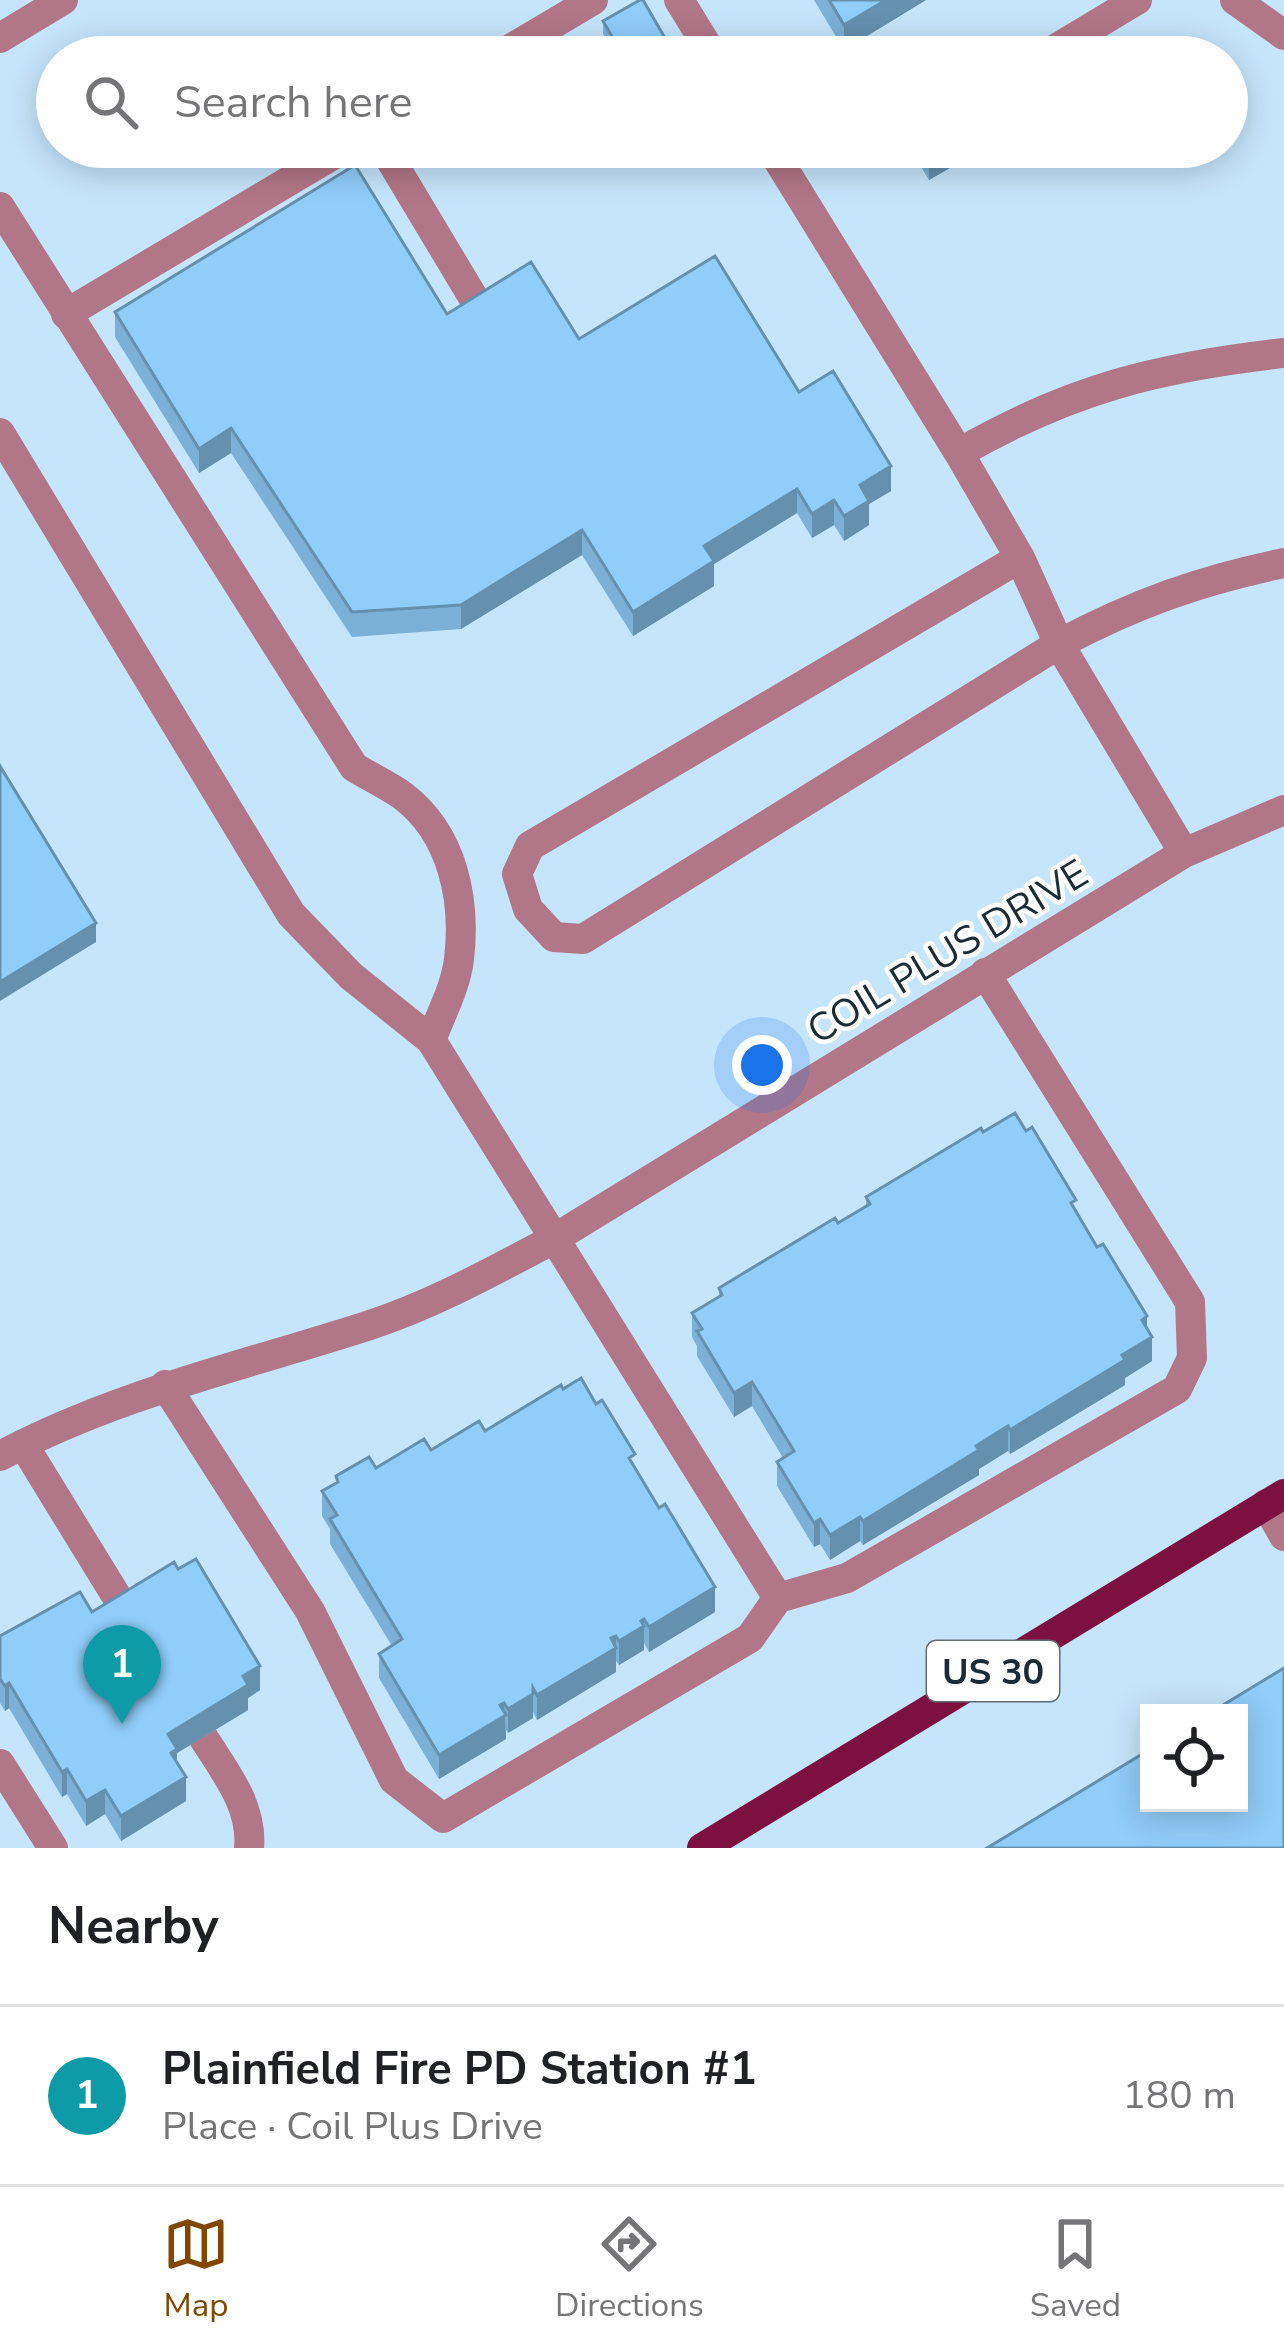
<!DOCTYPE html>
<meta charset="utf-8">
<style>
:root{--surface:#fff;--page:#f6f6f6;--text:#202124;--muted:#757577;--line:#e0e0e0;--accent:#814600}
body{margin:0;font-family:"Nunito Sans",sans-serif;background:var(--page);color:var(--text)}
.controls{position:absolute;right:36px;bottom:36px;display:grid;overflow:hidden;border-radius:0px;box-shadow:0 6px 30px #0003}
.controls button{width:108px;height:108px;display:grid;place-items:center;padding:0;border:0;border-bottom:3px solid var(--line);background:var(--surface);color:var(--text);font:60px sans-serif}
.you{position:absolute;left:762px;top:1065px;width:42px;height:42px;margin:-30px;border:9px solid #fff;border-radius:50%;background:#1a73e8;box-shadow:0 0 0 18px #1a73e833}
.badge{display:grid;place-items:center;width:78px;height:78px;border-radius:50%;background:var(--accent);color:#fff;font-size:39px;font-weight:700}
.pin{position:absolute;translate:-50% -99px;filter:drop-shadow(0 3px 6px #0008)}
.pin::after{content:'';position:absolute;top:63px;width:42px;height:36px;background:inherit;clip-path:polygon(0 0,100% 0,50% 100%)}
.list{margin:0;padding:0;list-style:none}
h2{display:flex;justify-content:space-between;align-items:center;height:156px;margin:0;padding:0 48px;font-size:51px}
h2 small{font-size:39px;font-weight:400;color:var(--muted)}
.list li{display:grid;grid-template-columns:78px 1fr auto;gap:36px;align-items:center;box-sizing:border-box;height:180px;padding:0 48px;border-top:3px solid var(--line)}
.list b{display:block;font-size:45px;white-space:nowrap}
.list p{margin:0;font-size:39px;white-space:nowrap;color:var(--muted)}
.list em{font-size:39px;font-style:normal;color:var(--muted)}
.icon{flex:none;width:66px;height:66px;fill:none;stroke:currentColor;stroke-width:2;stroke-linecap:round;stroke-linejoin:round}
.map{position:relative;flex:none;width:1284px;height:1848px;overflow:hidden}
.search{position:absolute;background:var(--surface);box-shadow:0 6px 30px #0003;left:36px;right:36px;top:36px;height:132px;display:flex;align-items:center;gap:30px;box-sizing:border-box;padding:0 42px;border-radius:66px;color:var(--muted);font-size:45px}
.sheet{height:336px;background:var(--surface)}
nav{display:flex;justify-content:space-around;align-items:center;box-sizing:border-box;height:168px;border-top:3px solid var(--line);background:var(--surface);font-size:33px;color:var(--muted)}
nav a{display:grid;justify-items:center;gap:6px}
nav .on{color:var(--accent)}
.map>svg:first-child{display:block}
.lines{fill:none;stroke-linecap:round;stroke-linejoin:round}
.minor{stroke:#b17688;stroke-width:30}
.major{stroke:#7c1141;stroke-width:30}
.wall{fill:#7cb0d6}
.shaded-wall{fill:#6590ae}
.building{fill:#90cdf9;stroke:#6590ae;stroke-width:3}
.labels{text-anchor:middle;stroke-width:9;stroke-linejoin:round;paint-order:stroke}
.shield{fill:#fff;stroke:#606b73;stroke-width:3}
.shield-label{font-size:36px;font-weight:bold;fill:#1c2c37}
.street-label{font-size:39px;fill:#1c2c37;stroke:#fff}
</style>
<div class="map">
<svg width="1284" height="1848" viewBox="0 0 1284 1848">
<rect width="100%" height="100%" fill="#c5e5fc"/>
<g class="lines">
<path class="minor" d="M679 0 714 57
M1235 0 1284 35
M0 38 63 0
M497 57 593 0
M1042 57 1137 0
M383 147 473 297
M770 147 959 453
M0 207 354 767C370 777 388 785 403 796 453 834 466 900 459 959 456 986 441 1014 431 1040L778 1598 847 1578 1177 1389 1192 1358 1190 1302 985 973
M66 314 346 147
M0 433 291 914 351 976 431 1040
M1020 558 530 846 517 874 528 909 554 937 583 939 1059 644C1134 604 1201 580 1284 563
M1184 853 1059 644 1020 558 959 453C1070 389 1158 367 1284 353
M165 1385 310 1611 394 1780 443 1818 750 1638 778 1598
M23 1444 128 1615
M0 1456C118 1393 244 1366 370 1325 434 1304 493 1271 552 1240L1184 853 1284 810
M1266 1504 1284 1536
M203 1737C225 1772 253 1806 249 1848
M0 1764 53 1848"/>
<path class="major" d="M702 1848 1284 1494"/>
</g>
<path class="wall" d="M814 0H926L844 50Z
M603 21 676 57H616L603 34Z
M909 147H986L929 180Z
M115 312 447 314 579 339 799 392 891 491 869 504V525L844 541 834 525 812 538 797 513 714 564V586L633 636 582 555 461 629 352 637 231 453 199 473 115 337Z
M983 1132 1076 1212 1147 1327 1152 1361 1125 1378V1385L1010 1454 1008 1451 979 1469V1475L863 1545 860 1541 830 1560 820 1544 814 1547 777 1486V1462L783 1458 752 1406 734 1417 697 1356V1346L692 1337V1313L719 1297V1288L838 1223 866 1206V1197Z
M485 1431 635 1468 715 1612 649 1652 644 1643V1650L619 1665 616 1661V1672L537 1720 533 1712V1718L508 1733 506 1730V1739L439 1779 379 1678V1654L392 1646 330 1544V1529L322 1516V1491L336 1483V1476L376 1468Z
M92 1612 260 1690 248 1698V1710L177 1753V1763L186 1801 121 1841 105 1814 86 1826 67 1794 62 1797 9 1708 5 1711 0 1703V1636Z"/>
<path class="shaded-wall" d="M886 0H926L844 50V25Z
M953 147H986L929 180V161Z
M231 428V453L199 473V449Z
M891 466V491L869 504V525L844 541V516L860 485Z
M797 489V513L714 564V586L633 636V612L704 546Z
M834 500V525L812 538V514Z
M582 530V555L461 629V605Z
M96 923V942L0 1001V982Z
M1147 1316V1340L1152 1337V1361L1125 1378V1385L1010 1454V1430L1122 1355 1142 1320Z
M752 1382V1406L734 1417V1393Z
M1008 1426V1451L979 1469V1475L863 1545V1521Z
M860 1517V1541L830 1560V1535Z
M820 1519V1544L814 1547V1523Z
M715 1587V1612L649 1652V1627Z
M644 1619V1650L619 1665V1641Z
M616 1636V1672L537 1720V1695Z
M260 1666V1690L248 1698V1710L177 1753V1774L168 1734 243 1676Z
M9 1683V1708L5 1711V1686Z
M533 1688V1718L508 1733V1709Z
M504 1703 506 1739 439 1779V1755Z
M67 1769V1794L62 1797V1772Z
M186 1777V1801L121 1841V1816Z
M105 1790V1814L86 1826V1801Z"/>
<path class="building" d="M640 0H643L676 57H624L603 21Z
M829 0H886L844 25Z
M920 147H953L929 161Z
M355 165 447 314 531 262 579 339 715 256 799 392 833 371 891 466 860 485 869 501 844 516 834 500 812 514 797 489 704 546 714 561 633 612 582 530 461 605 352 612 231 428 199 449 115 312Z
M0 766 96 923 0 982Z
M1015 1113 1026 1131 1032 1127 1076 1200 1071 1203 1097 1247 1103 1244 1147 1316 1142 1320 1152 1337 1122 1355 1125 1360 1010 1430 1008 1426 976 1446 979 1450 863 1521 860 1517 830 1535 820 1519 814 1523 777 1462 794 1451 752 1382 734 1393 697 1331 702 1329 692 1313 722 1295 719 1288 835 1218 838 1223 870 1204 866 1197 981 1128 983 1132Z
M581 1378 596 1404 602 1400 635 1454 629 1458 659 1508 665 1504 715 1587 649 1627 644 1619 641 1621 644 1626 619 1641 616 1636 611 1638 616 1648 537 1695 533 1688V1694L508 1709 504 1703 500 1705 506 1715 439 1755 379 1654 402 1639 330 1519 337 1515 322 1491 338 1482 336 1476 369 1457 376 1468 424 1439 431 1450 479 1421 485 1431 561 1385 563 1389Z
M196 1559 260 1666 243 1676 248 1685 168 1734 177 1749 171 1753 186 1777 121 1816 105 1790 86 1801 67 1769 62 1772 9 1683 5 1686 0 1679V1636L80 1592 92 1612 174 1562 178 1569Z
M1284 1668V1848H987L1149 1750V1803H1239V1713H1210Z"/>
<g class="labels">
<rect class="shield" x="927" y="1641" width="132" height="60" rx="9"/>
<g class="shield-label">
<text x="993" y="1684">US 30</text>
</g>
<g class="street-label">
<text transform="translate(947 951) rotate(-31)" y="14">COIL PLUS DRIVE</text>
</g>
</g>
</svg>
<div class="controls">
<button><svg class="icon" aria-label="locate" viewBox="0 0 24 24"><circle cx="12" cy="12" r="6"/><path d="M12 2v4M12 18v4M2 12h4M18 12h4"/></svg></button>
</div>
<div class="you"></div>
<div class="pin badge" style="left:122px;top:1724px;background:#0f9aa8">1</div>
<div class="search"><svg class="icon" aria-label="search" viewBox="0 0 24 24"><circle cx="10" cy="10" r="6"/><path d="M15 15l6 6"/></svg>Search here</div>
</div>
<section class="sheet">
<h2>Nearby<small></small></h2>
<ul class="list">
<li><span class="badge" style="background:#0f9aa8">1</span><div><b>Plainfield Fire PD Station #1</b><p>Place · Coil Plus Drive</p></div><em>180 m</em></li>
</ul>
</section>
<nav>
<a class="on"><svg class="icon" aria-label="map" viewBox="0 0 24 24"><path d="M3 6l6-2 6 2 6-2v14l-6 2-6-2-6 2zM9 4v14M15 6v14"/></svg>Map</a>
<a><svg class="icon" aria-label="directions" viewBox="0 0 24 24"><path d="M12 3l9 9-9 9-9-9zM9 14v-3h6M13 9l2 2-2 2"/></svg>Directions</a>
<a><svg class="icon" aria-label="saved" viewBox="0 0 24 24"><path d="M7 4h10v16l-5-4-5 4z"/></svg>Saved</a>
</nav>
